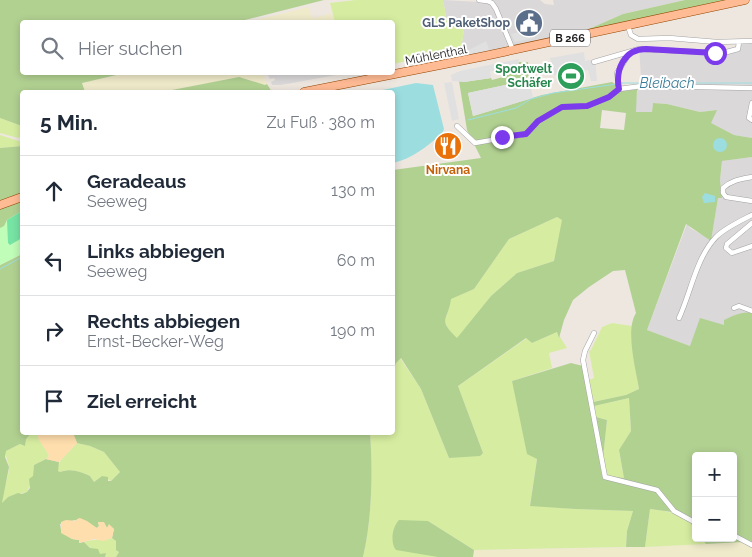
<!DOCTYPE html>
<html lang="de">
<meta charset="utf-8">
<style>
:root{--surface:#fff;--page:#f6f6f7;--text:#1f2937;--muted:#747a83;--line:#e0e1e3}
body{margin:0;font-family:Raleway,sans-serif;background:var(--page);color:var(--text)}
.controls{position:absolute;right:15px;bottom:15px;display:grid;overflow:hidden;border-radius:5px;box-shadow:0 2px 8px #0003}
.controls button{width:45px;height:45px;display:grid;place-items:center;padding:0;border:0;border-bottom:1px solid var(--line);background:var(--surface);color:var(--text);font:25px sans-serif}
.stop{position:absolute;width:15px;height:15px;margin:-11px;border:4px solid #7c3aed;border-radius:50%;background:#fff}
.stop.end{background:#7c3aed;border-color:#fff;box-shadow:0 1px 5px #0008}
.list{margin:0;padding:0;list-style:none}
h2{display:flex;justify-content:space-between;align-items:center;height:65px;margin:0;padding:0 20px;font-size:21px}
h2 small{font-size:16px;font-weight:400;color:var(--muted)}
.list li{display:grid;grid-template-columns:32px 1fr auto;gap:15px;align-items:center;box-sizing:border-box;height:70px;padding:0 20px;border-top:1px solid var(--line)}
.list b{display:block;font-size:19px;white-space:nowrap}
.list p{margin:0;font-size:16px;white-space:nowrap;color:var(--muted)}
.list em{font-size:16px;font-style:normal;color:var(--muted)}
.icon{flex:none;width:28px;height:28px;fill:none;stroke:currentColor;stroke-width:2;stroke-linecap:round;stroke-linejoin:round}
.map{position:relative;flex:none;width:752px;height:557px;overflow:hidden}
.search{position:absolute;background:var(--surface);box-shadow:0 2px 8px #0003;left:20px;top:20px;width:375px;height:55px;display:flex;align-items:center;gap:12px;box-sizing:border-box;padding:0 18px;border-radius:5px;color:var(--muted);font-size:19px}
.panel{position:absolute;background:var(--surface);box-shadow:0 2px 8px #0003;left:20px;top:90px;width:375px;height:345px;border-radius:5px}
.map>svg:first-child{display:block}
.residential{fill:#dad8d9}
.farmland{fill:#efeac9}
.grass{fill:#d6eda1}
.forest{fill:#b1d191;fill-rule:evenodd}
.sand{fill:#ffdead}
.park{fill:#c0fdb8}
.pitch{fill:#77e4a4}
.parking{fill:#e0e0e0}
.water{fill:#9cdee0}
.lines{fill:none;stroke-linecap:round;stroke-linejoin:round}
.stream{stroke:#9cdee0;stroke-width:1}
.minor-casing{stroke:#a3a3a3;stroke-width:5.5}
.primary-casing{stroke:#934500;stroke-width:9}
.minor{stroke:#fff;stroke-width:4.5}
.primary{stroke:#ffbb94;stroke-width:8}
.route{stroke:#7c3aed;stroke-width:6}
.labels{text-anchor:middle;stroke-width:4;stroke-linejoin:round;paint-order:stroke}
.shield{fill:#fff;stroke:#606060;stroke-width:1}
.shield-label{font-size:11px;font-weight:bold;fill:#1c1c1c}
.service-label{font-size:12px;font-weight:bold;fill:#4e5e75;stroke:#fff;text-anchor:end}
.street-label{font-size:12px;fill:#1c1c1c;stroke:#fff}
.leisure-label{font-size:12px;font-weight:bold;fill:#27864d;stroke:#fff;text-anchor:end}
.food-label{font-size:12px;font-weight:bold;fill:#c56008;stroke:#fff}
.water-label{font-size:14px;font-style:italic;fill:#3b7d99;stroke:#fff}
</style>
<div class="map">
<svg width="752" height="557" viewBox="0 0 752 557">
<rect width="100%" height="100%" fill="#eee7e0"/>
<path class="residential" d="M443 0 479 2V0H540L545 4 554 5 553 0H685L623 14 582 32 463 57 461 50 465 23 448 26Z
M738 41H752V138L734 135 710 123 716 110 700 112 667 104 653 103 652 112H635L637 89 641 78 639 46 719 51 735 47Z
M267 73H347L281 85H272L271 82 275 80 274 78 270 79Z
M752 157V313L724 325 690 346 647 330 687 224 690 228 711 240 718 198H722L720 180 722 161Z"/>
<path class="farmland" d="M309 7 311 16 314 18 332 13 335 22H248Z
M261 72 267 84 265 85 239 77 172 90 85 92 82 83 125 73Z
M743 542 752 548V557H473L474 550 645 547Z"/>
<path class="grass" d="M356 0H443L448 26 465 23 461 50 393 64 392 22H335L330 3Z
M0 118 22 126V136L18 138 0 133Z
M0 135 22 142V146L0 148Z
M557 217 563 220 554 261 517 273 491 296 457 339C437 319 449 321 450 299L474 289 509 239Z
M612 323 632 326 633 355 639 389 626 395 593 402 589 380 594 378 589 351 591 350 602 327Z
M557 332 567 348 549 353 552 368 512 381 537 458 530 505 575 509 633 511 627 531 626 547 474 550 428 521 438 557H363C372 519 373 471 370 433L392 432V370L396 363 400 358 421 389 449 458 483 453 458 386 527 338 532 343Z
M629 398 631 431 619 451 624 478 606 476 603 458 607 420 596 417 594 406Z
M31 433H37C38 441 46 448 49 456L46 459 34 465 33 477 27 492 8 497 2 504C1 491 9 479 9 467 9 462 5 458 6 451L20 444Z
M77 443 90 446 104 452 120 472 111 481 102 476 94 482 90 476C80 471 71 468 60 472L58 471V466L61 460Z
M650 509C668 511 696 515 696 538H701L706 544 645 547Z
M112 538 115 540 117 545 116 548 119 552 116 557H105V553L101 555C95 550 89 548 84 542 94 538 101 542 112 538Z"/>
<path class="forest" d="M0 0H324L237 22H22V72L125 73 82 83 85 92H22V126L0 118Z
M685 0H730L582 32 623 14Z
M519 62H528L529 75 524 81 468 93 473 116 542 95 612 82 625 91 637 89 636 112H652L653 103 667 104 700 112 717 110 711 123 734 135 752 138V157L722 161 720 180 722 198H718L711 241 686 224 647 330 690 346 700 318 724 325V320C733 316 742 311 752 313V548L743 542 706 544 701 538H733V456H696V532L690 522 672 512 650 509 645 547H626L627 531 633 511 575 509 530 506 537 459 527 454 512 381 571 363 583 366 602 475 624 478 619 450 631 431 629 398 594 406 593 402 626 395 639 389C636 370 625 330 636 313L625 270 613 271 589 287 573 300 564 320 559 338 557 332 532 343 526 338 458 386 483 453 480 456 449 458 421 389 401 358 396 363 393 370V170L481 158 467 130 459 81 464 82 491 78 492 80 503 77 502 71 517 69ZM602 110 626 113 624 130 600 128ZM557 217 562 220 554 261 517 273 491 296 457 338C437 319 448 321 451 299L474 289 509 239Z
M239 77 265 85 267 84 272 92H112L172 90Z
M22 146V211L7 220 0 249V148Z
M22 254V432L31 433 26 439 25 446 20 444 6 451 5 457 9 467 2 503 8 497 18 493 22 494 27 492 30 488 29 479 33 476 34 465 46 459 59 462 58 471 60 472C71 468 80 471 90 476L94 482 102 476 108 477V481H111L120 472 104 452 90 446 77 443 73 433H370C373 471 372 519 363 557H116L119 552 116 550V541L112 538 114 529 109 525 107 528 104 523 98 522 99 526 97 528 75 520 60 524 61 530 72 539 79 540V543L84 542 90 548 98 549 100 554 106 553 105 557H0V265Z
M596 417 607 420 603 458Z
M399 520 428 521 474 550 473 557H438L396 550C390 543 392 527 399 520Z"/>
<path class="sand" d="M37 433H73L77 443 59 462 46 459 49 456C46 448 37 441 37 433Z
M80 518 87 521 97 528 99 526 98 522H104L107 528 109 524 114 529 112 538 103 541 94 539 79 543V540L72 539 61 533V522L66 520 76 521 77 519Z"/>
<path class="park" d="M22 211V254L0 265V228L4 226 7 220Z"/>
<path class="pitch" d="M22 211V238L10 245 8 243 7 220Z"/>
<path class="parking" d="M532 29 535 38 515 42 511 34Z
M486 41 490 51 466 55 465 52Z
M584 52 585 61 595 59 597 81H591L588 70 573 72 572 70 562 71V74L554 75 550 58Z
M519 59 517 69 490 71 491 78 464 82 452 81 451 75 460 71Z
M524 81 525 84 530 83 533 98 473 116 468 93Z
M452 82 459 119 452 121 444 83Z"/>
<path class="water" d="M416 83 433 85 444 129 442 134C427 146 412 159 393 163L392 92H373Z
M713 145a7 7 0 1 1 14 0a7 7 0 1 1-14 0Z
M705 193 715 196V202L704 203 702 197Z"/>
<g class="lines">
<path class="stream" d="M621 83H752
M468 120 516 108 531 99 553 93 617 84
M0 269 22 257"/>
<defs>
<path id="minor" d="M479 0 486 1
M485 0 492 3 496 9 513 50
M628 26 631 35 638 39 669 38 717 42 752 41
M594 62 639 49 723 53 738 49 739 42
M619 89 642 86 752 88
M619 89 617 73 630 52
M752 103 749 118 752 120
M457 126 475 143 526 134 538 121 562 107 587 106 609 97 619 89
M752 177C741 179 732 180 723 188V193L726 197 752 201
M752 223 727 244 726 248 732 253 752 246
M734 308 739 306 752 311
M679 318C691 292 696 258 716 237 725 228 740 221 752 215
M594 333 585 351 583 360 605 477 657 490 674 511 696 523
M733 535 752 545"/>
<path id="primary" d="M304 92 480 57 745 0
M0 205 22 197"/>
</defs>
<use href="#minor" class="minor-casing"/>
<use href="#primary" class="primary-casing"/>
<use href="#minor" class="minor"/>
<use href="#primary" class="primary"/>
</g>
<g class="lines">
<path class="route" d="M502 137 526 134 538 121 562 107 587 106 609 97 619 89C615 70 624 49 646 49L715 53"/>
</g>
<defs>
<symbol id="civic-disc" viewBox="-11 -11 22 22"><circle r="9.5" fill="#5c6f8a" stroke="#fff"/><path d="M-.6-6.5H3V-4.5H.6V-3L4-1V1h2V6H-6V1h2V-1L-.6-3ZM-1.2 2.5V6h2.4V2.5Z" fill="#fff"/></symbol>
<symbol id="stadium-disc" viewBox="-11 -11 22 22"><circle r="9.5" fill="#2e9e5b" stroke="#fff"/><path d="M0-5a6.5 5 0 1 0 0 10a6.5 5 0 1 0 0-10ZM-3.5-1.8h7v3.6h-7Z" fill="#fff"/></symbol>
<symbol id="restaurant-disc" viewBox="-11 -11 22 22"><circle r="9.5" fill="#e8710a" stroke="#fff"/><path d="M-5-6h1v4h1v-4h1v4h1v-4h1v5L-1.5 .5V6h-2V.5L-5-1ZM5-6V6H3V1.5H1.5Q1.5-4 5-6Z" fill="#fff"/></symbol>
</defs>
<g fill-rule="evenodd">
<use href="#civic-disc" x="513" y="7" width="32" height="32"/>
<use href="#stadium-disc" x="555" y="60" width="32" height="32"/>
<use href="#restaurant-disc" x="432" y="130" width="32" height="32"/>
</g>
<g class="labels">
<rect class="shield" x="550" y="29.5" width="40" height="17" rx="4"/>
<g class="shield-label">
<text x="570" y="42">B 266</text>
</g>
<g class="service-label">
<text x="510" y="27">GLS PaketShop</text>
</g>
<g class="street-label">
<text transform="translate(436 55) rotate(-11)" y="4">Mühlenthal</text>
</g>
<g class="leisure-label">
<text x="552" y="73">Sportwelt<tspan x="552" dy="14">Schäfer</tspan></text>
</g>
<g class="food-label">
<text x="448" y="174">Nirvana</text>
</g>
<g class="water-label">
<text x="667" y="88">Bleibach</text>
</g>
</g>
</svg>
<div class="controls">
<button>+</button>
<button>−</button>
</div>
<div class="stop" style="left:715px;top:53px"></div>
<div class="stop end" style="left:502px;top:137px"></div>
<div class="search"><svg class="icon" aria-label="search" viewBox="0 0 24 24"><circle cx="10" cy="10" r="6"/><path d="M15 15l6 6"/></svg>Hier suchen</div>
<section class="panel">
<h2>5 Min.<small>Zu Fuß · 380 m</small></h2>
<ul class="list">
<li><svg class="icon" aria-label="ahead" viewBox="0 0 24 24"><path d="M12 20V5M6 11l6-6 6 6"/></svg><div><b>Geradeaus</b><p>Seeweg</p></div><em>130 m</em></li>
<li><svg class="icon" aria-label="left" viewBox="0 0 24 24"><path d="M17 20v-9H6M10 6l-5 5 5 5"/></svg><div><b>Links abbiegen</b><p>Seeweg</p></div><em>60 m</em></li>
<li><svg class="icon" aria-label="right" viewBox="0 0 24 24"><path d="M7 20v-9h11M14 6l5 5-5 5"/></svg><div><b>Rechts abbiegen</b><p>Ernst-Becker-Weg</p></div><em>190 m</em></li>
<li><svg class="icon" aria-label="arrive" viewBox="0 0 24 24"><path d="M6 21V4h12l-3 4 3 4H6"/></svg><div><b>Ziel erreicht</b></div></li>
</ul>
</section>
</div>
